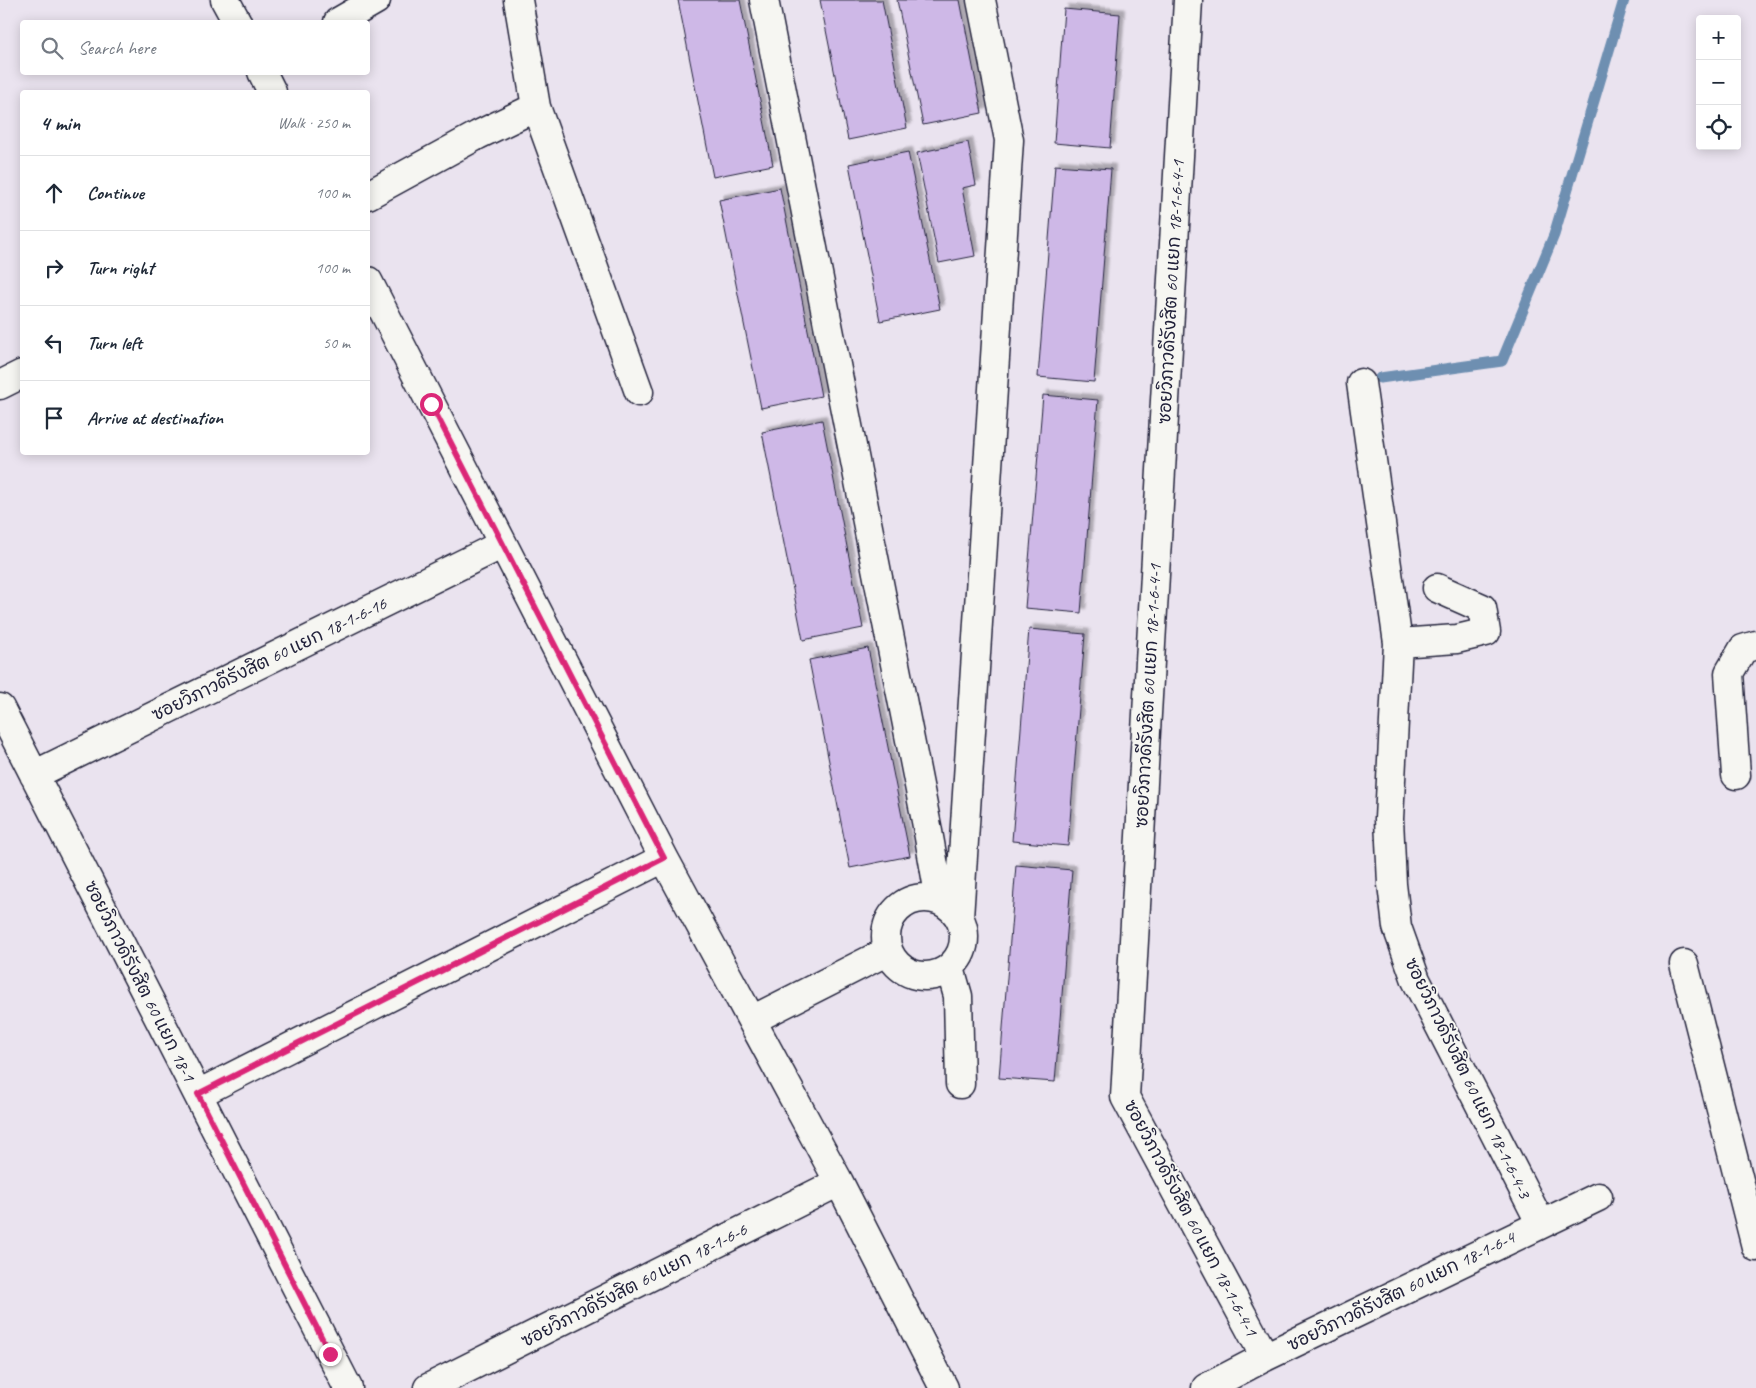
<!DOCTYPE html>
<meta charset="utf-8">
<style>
:root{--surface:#fff;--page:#f6f6f7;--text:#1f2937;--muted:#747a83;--line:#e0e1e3}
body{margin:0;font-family:Caveat,"Playpen Sans Thai",sans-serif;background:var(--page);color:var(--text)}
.controls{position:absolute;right:15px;top:15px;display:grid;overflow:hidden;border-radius:5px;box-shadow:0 2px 12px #0003}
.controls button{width:45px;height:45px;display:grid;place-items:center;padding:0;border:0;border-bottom:1px solid var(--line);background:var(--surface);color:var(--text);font:25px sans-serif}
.stop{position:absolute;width:15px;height:15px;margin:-11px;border:4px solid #db2777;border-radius:50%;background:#fff}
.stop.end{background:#db2777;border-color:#fff;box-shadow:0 1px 5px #0008}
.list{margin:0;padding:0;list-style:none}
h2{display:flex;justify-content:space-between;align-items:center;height:65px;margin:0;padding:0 20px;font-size:21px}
h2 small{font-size:16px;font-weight:400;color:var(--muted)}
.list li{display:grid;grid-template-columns:32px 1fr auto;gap:15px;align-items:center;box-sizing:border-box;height:75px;padding:0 20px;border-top:1px solid var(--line)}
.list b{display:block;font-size:19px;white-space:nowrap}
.list em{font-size:16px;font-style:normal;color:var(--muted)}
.icon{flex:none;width:28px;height:28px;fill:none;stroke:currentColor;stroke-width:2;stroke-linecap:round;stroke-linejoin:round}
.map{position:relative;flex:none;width:1756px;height:1388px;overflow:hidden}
.search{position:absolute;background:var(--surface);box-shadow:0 2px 12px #0003;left:20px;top:20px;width:350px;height:55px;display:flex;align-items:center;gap:12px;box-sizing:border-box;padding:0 18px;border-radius:5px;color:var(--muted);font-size:19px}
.panel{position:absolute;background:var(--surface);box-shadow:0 2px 12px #0003;left:20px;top:90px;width:350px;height:365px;border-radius:5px}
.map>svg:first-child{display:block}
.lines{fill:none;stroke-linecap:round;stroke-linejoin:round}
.stream{stroke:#6e8fb1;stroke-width:11}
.building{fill:#ceb8e7;stroke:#22223b;filter:url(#shadow)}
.minor-casing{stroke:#22223b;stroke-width:31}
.minor{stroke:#f6f6f2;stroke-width:28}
.route{stroke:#db2777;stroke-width:6}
.labels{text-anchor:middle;stroke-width:4;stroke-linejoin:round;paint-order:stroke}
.street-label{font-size:18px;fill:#22223b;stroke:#f6f6f2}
</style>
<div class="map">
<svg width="1756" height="1388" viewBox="0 0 1756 1388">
<defs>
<filter id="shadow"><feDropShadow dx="4.5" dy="-4.5" stdDeviation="1" flood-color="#0004"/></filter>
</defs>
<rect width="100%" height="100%" fill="#eae3ef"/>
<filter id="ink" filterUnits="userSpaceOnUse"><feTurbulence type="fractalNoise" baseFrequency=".02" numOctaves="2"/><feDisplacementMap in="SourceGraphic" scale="10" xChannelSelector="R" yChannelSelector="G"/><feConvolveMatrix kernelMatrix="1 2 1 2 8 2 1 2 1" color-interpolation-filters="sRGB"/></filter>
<g filter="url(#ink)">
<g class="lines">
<path class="stream" d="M1380 378 1502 361 1554 235 1624 0"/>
</g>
<path class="building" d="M678 0H740L773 165 713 177Z
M820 0H882L907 128 848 140Z
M897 0H960L982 113 923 125Z
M1064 9 1120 14 1110 148 1054 143Z
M968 142 976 185 962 188 975 256 939 263 917 153Z
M908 152 940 309 880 321 849 164Z
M1055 165 1111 169 1094 382 1038 377Z
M780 188 821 396 761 408 719 200Z
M1043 395 1098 400 1081 613 1025 608Z
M822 420 863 628 803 640 762 432Z
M1029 629 1085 634 1068 846 1012 841Z
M868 648 910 856 850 868 809 660Z
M1016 865 1072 870 1055 1082 999 1078Z"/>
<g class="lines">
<defs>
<path id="minor" d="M225 0 237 22
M518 0 536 107 639 392
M764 0 927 826 940 900
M1188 0 1125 1097 1265 1357
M338 22 376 0
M262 72 272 92
M368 195 478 135 536 107
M368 281 664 858 839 1182 944 1388
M1361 383 1398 643
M0 385 22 374
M1437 588 1482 608 1486 632 1457 639 1398 643 1389 819 1392 884 1397 927 1416 980 1541 1224
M0 708 348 1388
M34 775 503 544
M1736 775 1729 673 1743 649 1756 645
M886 937a39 39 0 1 1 78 0a39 39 0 1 1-78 0Z
M959 918 1009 140 981 0
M1684 964 1756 1247
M950 968 958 996 960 1084
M752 1020 888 951
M198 1094 664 858
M428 1388 839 1182
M1206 1388 1265 1357 1598 1197"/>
</defs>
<use href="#minor" class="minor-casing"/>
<use href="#minor" class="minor"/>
</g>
</g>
<g class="lines" filter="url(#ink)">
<path class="route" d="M330 1354 198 1094 664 858 431 404"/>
</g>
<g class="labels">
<g class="street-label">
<text transform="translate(1171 292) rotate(-87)" y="6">ซอยวิภาวดีรังสิต 60 แยก 18-1-6-4-1</text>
<text transform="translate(269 659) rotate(-26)" y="6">ซอยวิภาวดีรังสิต 60 แยก 18-1-6-16</text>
<text transform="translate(1148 696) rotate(-87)" y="6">ซอยวิภาวดีรังสิต 60 แยก 18-1-6-4-1</text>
<text transform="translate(140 981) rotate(63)" y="6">ซอยวิภาวดีรังสิต 60 แยก 18-1</text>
<text transform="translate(1468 1078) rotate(64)" y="6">ซอยวิภาวดีรังสิต 60 แยก 18-1-6-4-3</text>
<text transform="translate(1191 1218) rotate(62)" y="6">ซอยวิภาวดีรังสิต 60 แยก 18-1-6-4-1</text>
<text transform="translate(634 1285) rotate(-27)" y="6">ซอยวิภาวดีรังสิต 60 แยก 18-1-6-6</text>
<text transform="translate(1401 1291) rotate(-26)" y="6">ซอยวิภาวดีรังสิต 60 แยก 18-1-6-4</text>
</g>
</g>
</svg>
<div class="controls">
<button>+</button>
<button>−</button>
<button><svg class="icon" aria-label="locate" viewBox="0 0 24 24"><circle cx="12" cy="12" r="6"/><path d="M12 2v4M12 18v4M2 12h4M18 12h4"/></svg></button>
</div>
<div class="stop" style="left:431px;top:404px"></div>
<div class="stop end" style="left:330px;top:1354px"></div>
<div class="search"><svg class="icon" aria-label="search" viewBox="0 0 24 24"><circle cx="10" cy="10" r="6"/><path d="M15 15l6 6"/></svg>Search here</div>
<section class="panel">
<h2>4 min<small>Walk · 250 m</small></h2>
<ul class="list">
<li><svg class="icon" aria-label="ahead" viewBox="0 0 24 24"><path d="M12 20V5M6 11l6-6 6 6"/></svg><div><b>Continue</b></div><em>100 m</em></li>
<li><svg class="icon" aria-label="right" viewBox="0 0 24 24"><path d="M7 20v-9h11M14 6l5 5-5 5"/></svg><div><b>Turn right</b></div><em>100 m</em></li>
<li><svg class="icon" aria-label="left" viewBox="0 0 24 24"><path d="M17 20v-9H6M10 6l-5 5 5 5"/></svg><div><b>Turn left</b></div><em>50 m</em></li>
<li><svg class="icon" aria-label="arrive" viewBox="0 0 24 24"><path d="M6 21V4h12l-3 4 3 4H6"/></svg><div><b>Arrive at destination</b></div></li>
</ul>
</section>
</div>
